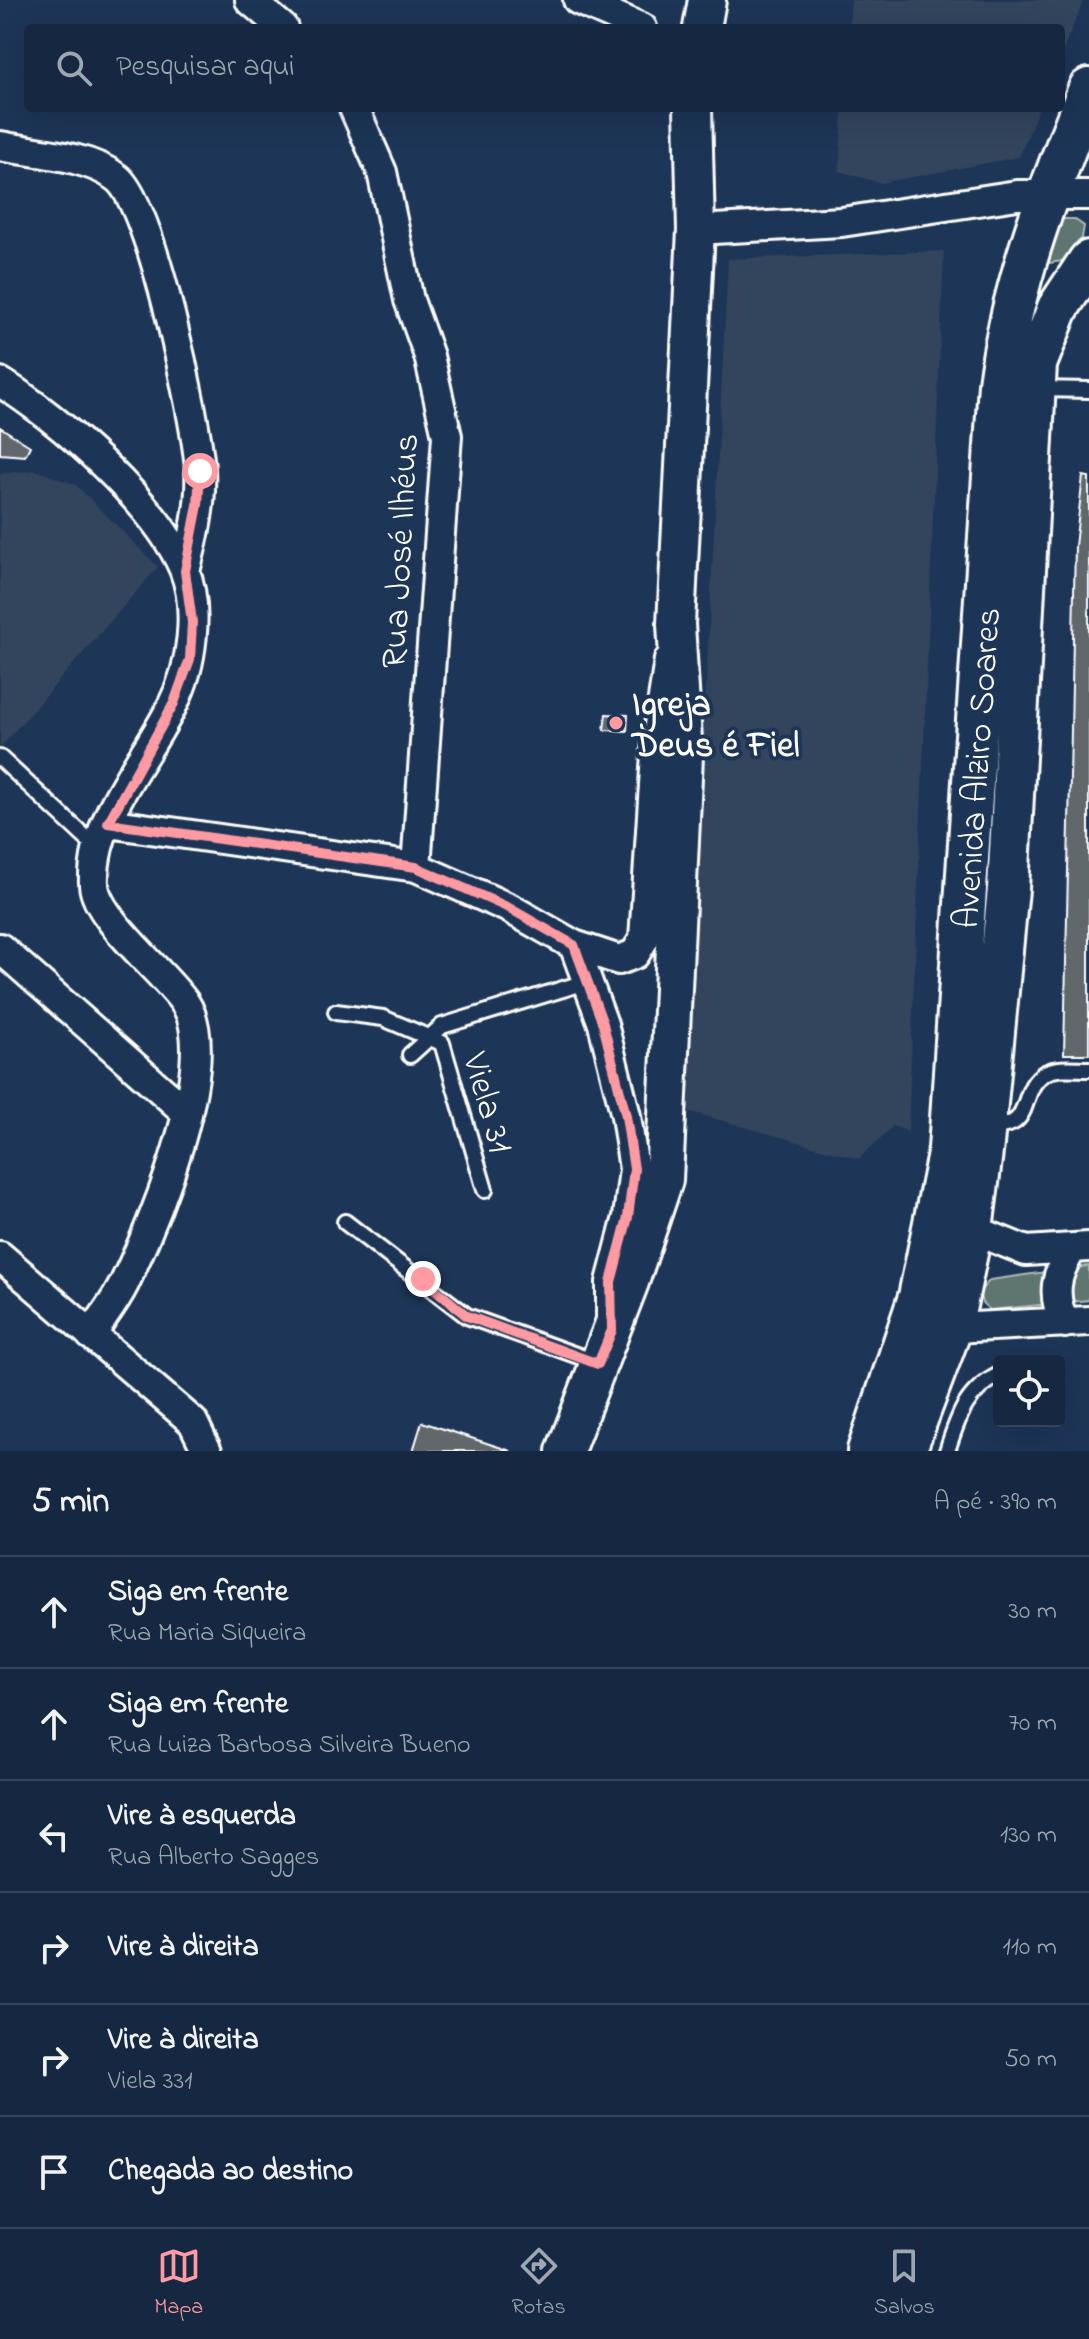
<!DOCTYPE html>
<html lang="pt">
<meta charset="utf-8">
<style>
:root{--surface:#162841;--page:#23344c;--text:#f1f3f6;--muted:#9ea6b1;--line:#35445a;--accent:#ff9aa2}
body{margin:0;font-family:"Indie Flower",sans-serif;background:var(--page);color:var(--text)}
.controls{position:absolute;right:24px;bottom:24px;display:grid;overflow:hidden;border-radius:8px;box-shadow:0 8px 32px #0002}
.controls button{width:72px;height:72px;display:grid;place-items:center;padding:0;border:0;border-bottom:2px solid var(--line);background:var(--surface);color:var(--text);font:40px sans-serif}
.stop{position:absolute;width:24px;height:24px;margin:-18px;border:6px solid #ff9aa2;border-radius:50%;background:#fff}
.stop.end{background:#ff9aa2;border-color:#fff;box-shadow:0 2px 8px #0008}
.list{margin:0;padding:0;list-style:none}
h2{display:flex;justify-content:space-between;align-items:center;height:104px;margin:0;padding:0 32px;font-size:34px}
h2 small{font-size:26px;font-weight:400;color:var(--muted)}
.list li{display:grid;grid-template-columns:52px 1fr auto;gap:24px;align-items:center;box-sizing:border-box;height:112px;padding:0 32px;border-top:2px solid var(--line)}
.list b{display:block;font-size:30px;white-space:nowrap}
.list p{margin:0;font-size:26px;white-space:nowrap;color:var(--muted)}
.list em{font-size:26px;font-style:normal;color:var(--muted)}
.icon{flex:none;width:44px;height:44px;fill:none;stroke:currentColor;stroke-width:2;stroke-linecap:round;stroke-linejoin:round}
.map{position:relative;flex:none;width:1089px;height:1451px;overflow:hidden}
.search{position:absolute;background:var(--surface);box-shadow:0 8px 32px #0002;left:24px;right:24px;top:24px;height:88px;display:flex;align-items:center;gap:20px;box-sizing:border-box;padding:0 28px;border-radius:8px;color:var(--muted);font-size:30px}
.sheet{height:776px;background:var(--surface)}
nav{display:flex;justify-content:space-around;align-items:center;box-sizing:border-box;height:112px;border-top:2px solid var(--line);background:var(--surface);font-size:22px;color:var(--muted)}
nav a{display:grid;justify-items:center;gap:4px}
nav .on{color:var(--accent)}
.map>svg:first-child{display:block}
.built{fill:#31445d}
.green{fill:#5e746f;stroke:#aebab7;stroke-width:2}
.building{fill:#60676c;stroke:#fff;stroke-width:2}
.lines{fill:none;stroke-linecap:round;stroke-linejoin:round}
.service-casing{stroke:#fff;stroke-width:20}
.minor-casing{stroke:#fff;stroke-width:34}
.tertiary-casing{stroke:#fff;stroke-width:42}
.secondary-casing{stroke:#fff;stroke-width:46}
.service{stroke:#1d3557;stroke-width:14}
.minor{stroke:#1d3557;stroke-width:28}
.tertiary{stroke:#1d3557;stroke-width:36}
.secondary{stroke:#1d3557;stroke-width:40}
.route{stroke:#ff9aa2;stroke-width:10}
.poi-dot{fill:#ff9aa2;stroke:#1d3557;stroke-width:3}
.labels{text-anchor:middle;stroke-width:8;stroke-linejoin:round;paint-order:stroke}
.street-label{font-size:36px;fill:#fff;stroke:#1d3557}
.poi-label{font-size:36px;font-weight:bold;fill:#fff;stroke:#1d3557;text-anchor:start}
</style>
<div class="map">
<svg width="1089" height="1451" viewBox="0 0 1089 1451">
<rect width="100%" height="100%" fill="#1d3557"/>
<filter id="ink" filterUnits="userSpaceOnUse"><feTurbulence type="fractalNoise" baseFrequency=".0125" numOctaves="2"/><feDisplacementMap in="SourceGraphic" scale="16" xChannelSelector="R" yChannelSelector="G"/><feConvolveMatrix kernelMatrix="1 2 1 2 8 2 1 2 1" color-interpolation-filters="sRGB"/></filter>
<g filter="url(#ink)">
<path class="built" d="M851 0H1084L1061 55V28H849Z
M843 108H1039L1019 157 881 183 839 171Z
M944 251 908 1132 893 1126 859 1159 684 1110 728 259Z
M35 470 76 485 158 567 0 748V474Z"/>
<path class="green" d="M1061 219H1074L1084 226 1082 238 1062 261 1050 263 1044 253Z
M1089 1266V1300L990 1310 982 1303 979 1292 990 1280Z"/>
<path class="building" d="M0 427 30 446 25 456 0 454Z
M1083 476 1089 477V1054H1064L1075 546Z
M606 714 628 715 627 731 604 730Z
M422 1422 511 1451H413Z"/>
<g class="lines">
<defs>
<path id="service" d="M1038 389 1089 390
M0 758 99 850
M336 1012 383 1018 442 1043 485 1190
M410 1055 442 1026 589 981
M986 1125C1037 1133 1016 1090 1045 1073 1058 1066 1075 1069 1089 1069
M345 1222 467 1316 598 1363
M947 1451C958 1417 966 1391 999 1375"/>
<path id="minor" d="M250 0 283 28
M578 0 642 28
M354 108 382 172 409 300 429 356 447 436 416 867
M0 146C35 153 88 155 117 178 152 205 196 419 200 469 202 503 194 538 185 571
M696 230 842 222 1017 195H1089
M0 382C59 418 157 505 184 569 200 609 192 667 173 704 146 760 91 818 94 884 95 918 165 973 185 1003 223 1060 152 1226 124 1284 115 1302 102 1318 91 1335
M108 823 416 867 509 908 574 945 619 960 635 954 644 939 657 738 669 660
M574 945 603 1024 626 1116 634 1169 628 1217 611 1282V1321
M0 948 187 1113
M972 1229 1026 1251 1089 1247
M0 1256 193 1422 207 1451
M1065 1323C1051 1296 1055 1273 1073 1248
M934 1329 1089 1321"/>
<path id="tertiary" d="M702 28 707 0
M565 1451 630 1282 664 1180 684 756 676 624 696 230 693 108"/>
<path id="secondary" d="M868 1451 919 1297 949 1149 999 384C1013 279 1050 187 1089 89
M905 1451 951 1329 972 1229 983 1144 1008 889 1036 364 1058 308 1089 261"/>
</defs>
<use href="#service" class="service-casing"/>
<use href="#minor" class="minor-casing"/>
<use href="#tertiary" class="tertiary-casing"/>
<use href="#secondary" class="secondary-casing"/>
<use href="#service" class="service"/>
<use href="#minor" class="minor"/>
<use href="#tertiary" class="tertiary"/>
<use href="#secondary" class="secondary"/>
</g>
</g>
<g class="lines" filter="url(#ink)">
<path class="route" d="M200 471 198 505 185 571 192 622 190 659 174 703 108 823 416 867 509 908 574 945 603 1024 626 1116 634 1169 628 1217 611 1282 612 1330 598 1364 467 1316 423 1279"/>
</g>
<circle class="poi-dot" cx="616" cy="723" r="8"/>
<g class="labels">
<g class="street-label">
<text transform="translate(398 551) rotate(-87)" y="13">Rua José Ilhéus</text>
<text transform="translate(975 768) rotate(-86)" y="13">Avenida Alziro Soares</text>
<text transform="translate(490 1102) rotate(74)" y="13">Viela 31</text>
</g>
<g class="poi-label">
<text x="632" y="715">Igreja<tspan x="632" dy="41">Deus é Fiel</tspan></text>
</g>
</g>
</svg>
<div class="controls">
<button><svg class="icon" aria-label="locate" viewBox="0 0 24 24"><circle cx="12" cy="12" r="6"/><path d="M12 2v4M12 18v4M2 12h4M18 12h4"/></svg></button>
</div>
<div class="stop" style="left:200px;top:471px"></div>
<div class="stop end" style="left:423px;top:1279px"></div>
<div class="search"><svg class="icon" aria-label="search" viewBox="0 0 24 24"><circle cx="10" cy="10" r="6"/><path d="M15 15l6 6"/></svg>Pesquisar aqui</div>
</div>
<section class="sheet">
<h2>5 min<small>A pé · 390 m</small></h2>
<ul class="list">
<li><svg class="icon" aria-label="ahead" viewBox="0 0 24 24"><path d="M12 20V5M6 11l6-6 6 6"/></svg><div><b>Siga em frente</b><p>Rua Maria Siqueira</p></div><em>30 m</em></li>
<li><svg class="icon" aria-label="ahead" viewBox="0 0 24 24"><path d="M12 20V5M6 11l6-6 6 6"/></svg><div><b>Siga em frente</b><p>Rua Luiza Barbosa Silveira Bueno</p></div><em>70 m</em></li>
<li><svg class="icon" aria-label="left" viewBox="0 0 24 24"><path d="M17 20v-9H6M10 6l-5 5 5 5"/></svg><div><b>Vire à esquerda</b><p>Rua Alberto Sagges</p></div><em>130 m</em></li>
<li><svg class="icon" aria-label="right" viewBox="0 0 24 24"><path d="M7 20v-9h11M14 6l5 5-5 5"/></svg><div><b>Vire à direita</b></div><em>110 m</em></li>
<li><svg class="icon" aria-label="right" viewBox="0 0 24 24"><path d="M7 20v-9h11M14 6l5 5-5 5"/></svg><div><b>Vire à direita</b><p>Viela 331</p></div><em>50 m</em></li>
<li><svg class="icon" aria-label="arrive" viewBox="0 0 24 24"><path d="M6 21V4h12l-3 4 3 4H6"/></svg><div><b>Chegada ao destino</b></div></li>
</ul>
</section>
<nav>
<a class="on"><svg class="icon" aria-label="map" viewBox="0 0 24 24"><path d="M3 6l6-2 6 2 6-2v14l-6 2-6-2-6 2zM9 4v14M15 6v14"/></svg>Mapa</a>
<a><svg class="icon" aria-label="directions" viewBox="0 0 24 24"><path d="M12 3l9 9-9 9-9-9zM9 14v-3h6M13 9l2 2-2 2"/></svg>Rotas</a>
<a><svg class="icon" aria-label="saved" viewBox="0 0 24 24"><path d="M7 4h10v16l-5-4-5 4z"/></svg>Salvos</a>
</nav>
